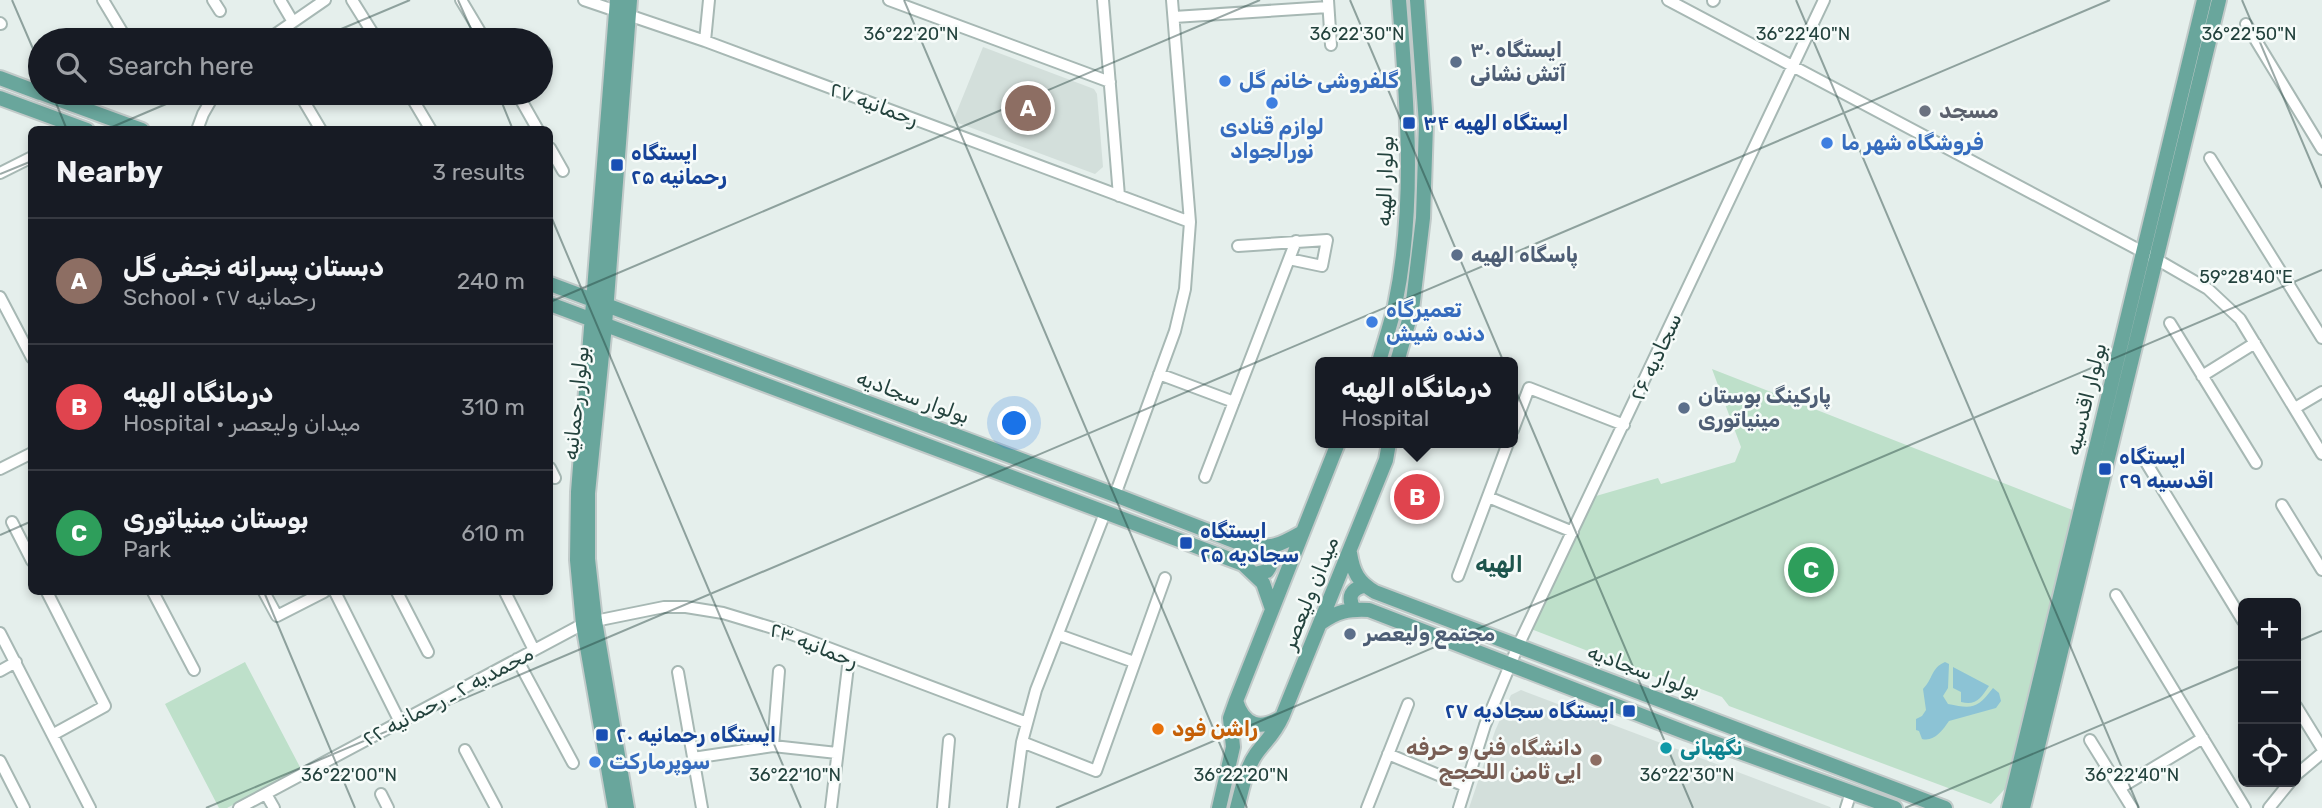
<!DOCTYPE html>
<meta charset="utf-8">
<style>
:root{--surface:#171b24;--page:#242831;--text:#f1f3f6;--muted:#9ea1a6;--line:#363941;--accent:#f7905c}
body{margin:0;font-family:Rubik,"Noto Sans Arabic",sans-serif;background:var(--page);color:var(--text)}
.controls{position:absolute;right:21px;bottom:21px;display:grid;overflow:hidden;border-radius:10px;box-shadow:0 4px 10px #0003}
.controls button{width:63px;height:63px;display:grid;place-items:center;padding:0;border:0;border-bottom:2px solid var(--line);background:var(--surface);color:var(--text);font:35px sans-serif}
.you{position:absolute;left:1015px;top:424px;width:24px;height:24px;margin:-18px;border:5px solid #fff;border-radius:50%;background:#1a73e8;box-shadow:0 0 0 10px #1a73e833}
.badge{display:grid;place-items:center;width:46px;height:46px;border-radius:50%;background:var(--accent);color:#fff;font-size:23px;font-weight:700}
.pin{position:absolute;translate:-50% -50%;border:4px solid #fff;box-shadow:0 2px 7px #0006}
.popup{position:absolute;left:1315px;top:357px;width:203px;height:91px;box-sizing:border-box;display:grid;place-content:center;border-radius:10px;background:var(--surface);filter:drop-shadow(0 2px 5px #0005);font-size:23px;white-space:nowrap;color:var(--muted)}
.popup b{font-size:26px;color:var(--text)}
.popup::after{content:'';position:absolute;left:50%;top:100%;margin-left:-14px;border:14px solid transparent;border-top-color:var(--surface)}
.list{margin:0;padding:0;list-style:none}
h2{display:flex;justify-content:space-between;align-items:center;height:91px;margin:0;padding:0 28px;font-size:30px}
h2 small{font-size:23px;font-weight:400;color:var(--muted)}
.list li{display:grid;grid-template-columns:46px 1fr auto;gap:21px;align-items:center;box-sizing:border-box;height:126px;padding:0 28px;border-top:2px solid var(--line)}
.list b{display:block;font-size:26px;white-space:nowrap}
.list p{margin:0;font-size:23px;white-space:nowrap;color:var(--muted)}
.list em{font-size:23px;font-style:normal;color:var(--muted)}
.icon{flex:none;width:38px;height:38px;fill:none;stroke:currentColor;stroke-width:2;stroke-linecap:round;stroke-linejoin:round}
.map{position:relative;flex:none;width:2322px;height:808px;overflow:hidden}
.search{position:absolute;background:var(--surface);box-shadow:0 4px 10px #0003;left:28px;top:28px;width:525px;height:77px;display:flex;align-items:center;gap:18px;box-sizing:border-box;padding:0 24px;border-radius:38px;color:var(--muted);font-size:26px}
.panel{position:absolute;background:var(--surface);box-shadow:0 4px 10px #0003;left:28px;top:126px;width:525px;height:469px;border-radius:10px}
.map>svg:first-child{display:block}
.built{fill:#d3dfdb}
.green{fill:#bee0ca}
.water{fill:#8cc3d5}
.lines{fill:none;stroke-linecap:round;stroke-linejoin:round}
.minor-casing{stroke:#a7b8b4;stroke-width:14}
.major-casing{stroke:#c1cac9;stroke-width:18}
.minor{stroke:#fff;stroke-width:10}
.major{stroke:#69a69c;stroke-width:14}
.ticks{fill:none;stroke:#23423d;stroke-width:2;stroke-opacity:0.45}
.service-dot{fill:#5c6f8a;stroke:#f6fbf9;stroke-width:2.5}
.shop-dot{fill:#3f7fe0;stroke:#f6fbf9;stroke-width:2.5}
.worship-dot{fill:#6b7280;stroke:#f6fbf9;stroke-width:2.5}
.transit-dot{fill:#1a4fb4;stroke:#f6fbf9;stroke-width:2.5}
.food-dot{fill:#e8710a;stroke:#f6fbf9;stroke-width:2.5}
.culture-dot{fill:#0f9aa8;stroke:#f6fbf9;stroke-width:2.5}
.education-dot{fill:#8d6e63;stroke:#f6fbf9;stroke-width:2.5}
.labels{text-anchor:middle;stroke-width:5;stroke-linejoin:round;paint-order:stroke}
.service-label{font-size:21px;font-weight:bold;fill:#4e5e75;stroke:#f6fbf9;text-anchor:start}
.shop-label{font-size:21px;font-weight:bold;fill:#366cbe;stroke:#f6fbf9;text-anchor:start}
.street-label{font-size:21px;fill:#23423d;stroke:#f6fbf9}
.worship-label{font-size:21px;font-weight:bold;fill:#5b616d;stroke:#f6fbf9;text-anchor:start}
.transit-label{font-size:21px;font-weight:bold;fill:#164399;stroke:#f6fbf9;text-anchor:start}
.food-label{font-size:21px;font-weight:bold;fill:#c56008;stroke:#f6fbf9;text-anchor:start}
.education-label{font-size:21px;font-weight:bold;fill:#785e54;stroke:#f6fbf9;text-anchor:end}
.culture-label{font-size:21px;font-weight:bold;fill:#0d838f;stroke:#f6fbf9;text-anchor:start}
.neighbourhood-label{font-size:23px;font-weight:bold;fill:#1e554d;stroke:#f6fbf9}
.ticks-label{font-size:18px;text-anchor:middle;fill:#23423d;stroke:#f6fbf9;stroke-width:5;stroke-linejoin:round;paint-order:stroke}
</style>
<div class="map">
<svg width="2322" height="808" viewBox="0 0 2322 808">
<rect width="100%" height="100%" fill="#e5efec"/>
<path class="built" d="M983 47 1094 89 1097 94 1103 167 1095 174 953 121Z
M1521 690 1830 807 1831 808H1469L1495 731 1511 695Z"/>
<path class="green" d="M1712 369 2075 511 2013 780 1991 804 1729 706 1722 697 1669 677 1658 678 1531 629 1596 496 1658 478 1661 484 1735 462 1741 447Z
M245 662 301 769 227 808H219L165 704Z"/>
<path class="water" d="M1945 662 1949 664 1948 688 1943 696 1948 704C1972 709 1977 709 1993 688L1999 693 2001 701 1996 708 1949 721C1942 731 1934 742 1922 739L1919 731 1916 730V719L1922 716 1926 710 1923 689C1933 679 1931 668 1945 662Z
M1953 667 1989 686C1981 698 1976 706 1961 702V692L1953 688Z"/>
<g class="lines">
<defs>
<path id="minor" d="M103 0 127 40
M213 0 220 11
M280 0 293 22
M352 0 377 40
M461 0 485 40
M584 0 705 41 1190 222
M889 0 1110 82
M1103 0 1119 196
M1328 0 1331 45
M1668 0 2156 259 2208 289 2240 319 2322 454
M1713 1 1714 0
M1174 17 1328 7
M0 23 1 24
M2246 24 2322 149
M267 40 325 0
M705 41 709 0
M541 54 544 52
M299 93 321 130
M409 93 431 130
M517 93 538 130
M305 102 321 93
M197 130 203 114 215 93
M550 148 563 171
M2210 158 2322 338
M0 173 32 157
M1238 246 1327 240 1322 266 1289 259
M0 297 32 358
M2170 323 2256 463
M1159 374 1234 402
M2202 376 2255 343
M2295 408 2322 392
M1513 430 1529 388 1624 425
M2144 459 2243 621
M550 468 555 478
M0 469 32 453
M1205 477 1296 241
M1115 495 1175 331 1185 289 1190 222 1172 0
M1488 497 1573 532
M2282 505 2322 570
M12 522 32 561
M1458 576 1508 443
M47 592 105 706 54 734
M153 592 194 670
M264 592 277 616 324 592
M335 592 400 722
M397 592 428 652
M505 592 534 650
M2116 595 2245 808
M595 621 664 607H686L723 613 786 632 1027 723
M0 633 90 808
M1059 635 1134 662
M517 659 573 763
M0 671 16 662
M678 672 702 808
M2296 706 2322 748
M2090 740 2132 808
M1022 742 1096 771 1165 578
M773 746 779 671
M465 750 496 808
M1388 754 1465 786
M693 758 773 746 837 753
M0 761 24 808
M2296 775 2322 753
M2120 788 2203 738
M266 794 274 808
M381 794 388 808
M239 808 583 624
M831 808 849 658
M943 808 949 740
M1013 808 1022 742 1036 690 1105 513
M1367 808 1408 704
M1459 808 1485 725 1518 646 1824 0
M1846 808 1851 792
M2269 808 2290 782"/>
<path id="major" d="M0 78 40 93
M41 93 142 130
M0 98 87 130
M550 284 1115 495 1247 546C1272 549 1280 545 1301 533
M550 304 1243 564 1263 583 1272 609
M1379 362C1384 343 1391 324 1395 305 1416 205 1407 101 1399 0
M1397 362 1412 310 1423 218 1426 124 1417 0
M1350 553C1353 572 1358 582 1375 592L1945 808
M1255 574 1267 571C1273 563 1273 556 1266 549
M1354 609C1347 597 1351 589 1364 586
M1321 623C1337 611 1349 609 1369 610L1687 733 1895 808
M1236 701C1244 726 1260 731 1282 717
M615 808 583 624 577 560 578 492 617 0
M627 808 595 621 588 559V493L605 325 630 0
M1219 808 1233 747 1230 718 1236 701 1338 443
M1237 808C1242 790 1245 770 1256 754 1266 740 1274 735 1282 717L1386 460 1389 443
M2009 808 2204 0
M2023 808 2219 0"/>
</defs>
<use href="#minor" class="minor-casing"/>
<use href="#major" class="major-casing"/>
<use href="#minor" class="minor"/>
<use href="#major" class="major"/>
</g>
<path class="ticks" d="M12 0 40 65M458 0 476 40M904 0 1247 808M1350 0 1693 808M1796 0 2139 808M2242 0 2322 188M315 40 410 0M52 93 67 130M498 93 513 130M105 130 192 93M0 174 32 161M550 214 801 808M550 302 1260 0M0 535 32 521M264 592 355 808M2296 642 2322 631M206 808 2110 0M1056 808 2322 270M1905 808 2243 665"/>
<g class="service-dot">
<circle cx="1456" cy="62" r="7"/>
<circle cx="1457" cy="255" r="7"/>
<circle cx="1684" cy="408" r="7"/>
<circle cx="1350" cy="634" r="7"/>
</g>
<g class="shop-dot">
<circle cx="1225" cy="81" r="7"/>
<circle cx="1272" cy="103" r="7"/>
<circle cx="1827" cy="143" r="7"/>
<circle cx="1372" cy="322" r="7"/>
<circle cx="595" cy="762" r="7"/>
</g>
<circle class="worship-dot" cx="1925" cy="111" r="7"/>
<g class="transit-dot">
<rect x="1402" y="116" width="14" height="14" rx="3.5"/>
<rect x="610" y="158" width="14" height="14" rx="3.5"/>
<rect x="2098" y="462" width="14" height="14" rx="3.5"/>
<rect x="1179" y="536" width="14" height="14" rx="3.5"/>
<rect x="1622" y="704" width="14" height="14" rx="3.5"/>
<rect x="595" y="728" width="14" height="14" rx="3.5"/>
</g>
<circle class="food-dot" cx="1158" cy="729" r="7"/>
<circle class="culture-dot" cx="1666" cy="748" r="7"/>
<circle class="education-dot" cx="1596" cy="760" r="7"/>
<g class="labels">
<g class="service-label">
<text x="1470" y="57">ایستگاه ۳۰<tspan x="1470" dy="24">آتش نشانی</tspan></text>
<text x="1471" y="262">پاسگاه الهیه</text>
<text x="1698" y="403">پارکینگ بوستان<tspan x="1698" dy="24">مینیاتوری</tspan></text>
<text x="1364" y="641">مجتمع ولیعصر</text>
</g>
<g class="shop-label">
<text x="1239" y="88">گلفروشی خانم گل</text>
<text x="1272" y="134" text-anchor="middle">لوازم قنادی<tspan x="1272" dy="24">نورالجواد</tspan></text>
<text x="1841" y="150">فروشگاه شهر ما</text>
<text x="1386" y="317">تعمیرگاه<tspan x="1386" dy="24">دنده شیش</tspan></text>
<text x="609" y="769">سوپرمارکت</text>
</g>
<g class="street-label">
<text transform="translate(874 104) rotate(20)" y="7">رحمانیه ۲۷</text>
<text transform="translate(1385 181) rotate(-88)" y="7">بولوار الهیه</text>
<text transform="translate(1656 357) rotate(-65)" y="7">سجادیه ۲۶</text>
<text transform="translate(913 397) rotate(20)" y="7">بولوار سجادیه</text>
<text transform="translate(2086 399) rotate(-76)" y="7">بولوار اقدسیه</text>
<text transform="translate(576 403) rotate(-84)" y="7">بولوار رحمانیه</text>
<text transform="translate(1310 593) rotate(-68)" y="7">میدان ولیعصر</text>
<text transform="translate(814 645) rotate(21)" y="7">رحمانیه ۲۳</text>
<text transform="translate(1644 671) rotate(20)" y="7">بولوار سجادیه</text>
<text transform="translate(448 696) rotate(-28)" y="7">محمدیه ۲ ـ رحمانیه ۲۲</text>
</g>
<g class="worship-label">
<text x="1939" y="118">مسجد</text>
</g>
<g class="transit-label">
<text x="1423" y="130">ایستگاه الهیه ۳۴</text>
<text x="631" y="160">ایستگاه<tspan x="631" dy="24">رحمانیه ۲۵</tspan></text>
<text x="2119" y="464">ایستگاه<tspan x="2119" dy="24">اقدسیه ۲۹</tspan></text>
<text x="1200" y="538">ایستگاه<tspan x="1200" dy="24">سجادیه ۲۵</tspan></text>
<text x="1615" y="718" text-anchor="end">ایستگاه سجادیه ۲۷</text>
<text x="616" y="742">ایستگاه رحمانیه ۲۰</text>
</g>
<g class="food-label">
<text x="1172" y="736">راشن فود</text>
</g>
<g class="education-label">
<text x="1582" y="755">دانشگاه فنی و حرفه<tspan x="1582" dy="24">ایی ثامن اللحجج</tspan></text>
</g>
<g class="culture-label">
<text x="1680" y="755">نگهبانی</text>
</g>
<g class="neighbourhood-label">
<text x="1499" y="572">الهیه</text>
</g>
</g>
<g class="ticks-label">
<text x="1357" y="40">36°22'30"N</text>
<text x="2249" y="40">36°22'50"N</text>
<text x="911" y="40">36°22'20"N</text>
<text x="1803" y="40">36°22'40"N</text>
<text x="2246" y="283">59°28'40"E</text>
<text x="349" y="781">36°22'00"N</text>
<text x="795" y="781">36°22'10"N</text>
<text x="1241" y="781">36°22'20"N</text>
<text x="1687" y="781">36°22'30"N</text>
<text x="2132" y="781">36°22'40"N</text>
</g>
</svg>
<div class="controls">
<button>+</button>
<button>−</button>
<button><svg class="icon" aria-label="locate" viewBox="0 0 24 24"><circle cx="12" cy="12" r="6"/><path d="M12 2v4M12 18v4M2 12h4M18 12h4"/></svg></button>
</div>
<div class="you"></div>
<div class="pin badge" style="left:1028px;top:108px;background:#8d6e63">A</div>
<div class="pin badge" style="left:1417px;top:497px;background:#e0444e">B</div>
<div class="popup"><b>درمانگاه الهیه</b>Hospital</div>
<div class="pin badge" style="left:1811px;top:570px;background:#2e9e5b">C</div>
<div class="search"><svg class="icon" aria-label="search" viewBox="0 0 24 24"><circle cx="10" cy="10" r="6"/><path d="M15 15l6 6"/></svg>Search here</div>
<section class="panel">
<h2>Nearby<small>3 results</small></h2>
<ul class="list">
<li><span class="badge" style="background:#8d6e63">A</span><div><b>دبستان پسرانه نجفی گل</b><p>School · رحمانیه ۲۷</p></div><em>240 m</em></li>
<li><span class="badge" style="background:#e0444e">B</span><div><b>درمانگاه الهیه</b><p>Hospital · میدان ولیعصر</p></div><em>310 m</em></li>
<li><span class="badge" style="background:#2e9e5b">C</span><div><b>بوستان مینیاتوری</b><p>Park</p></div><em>610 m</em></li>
</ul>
</section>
</div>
